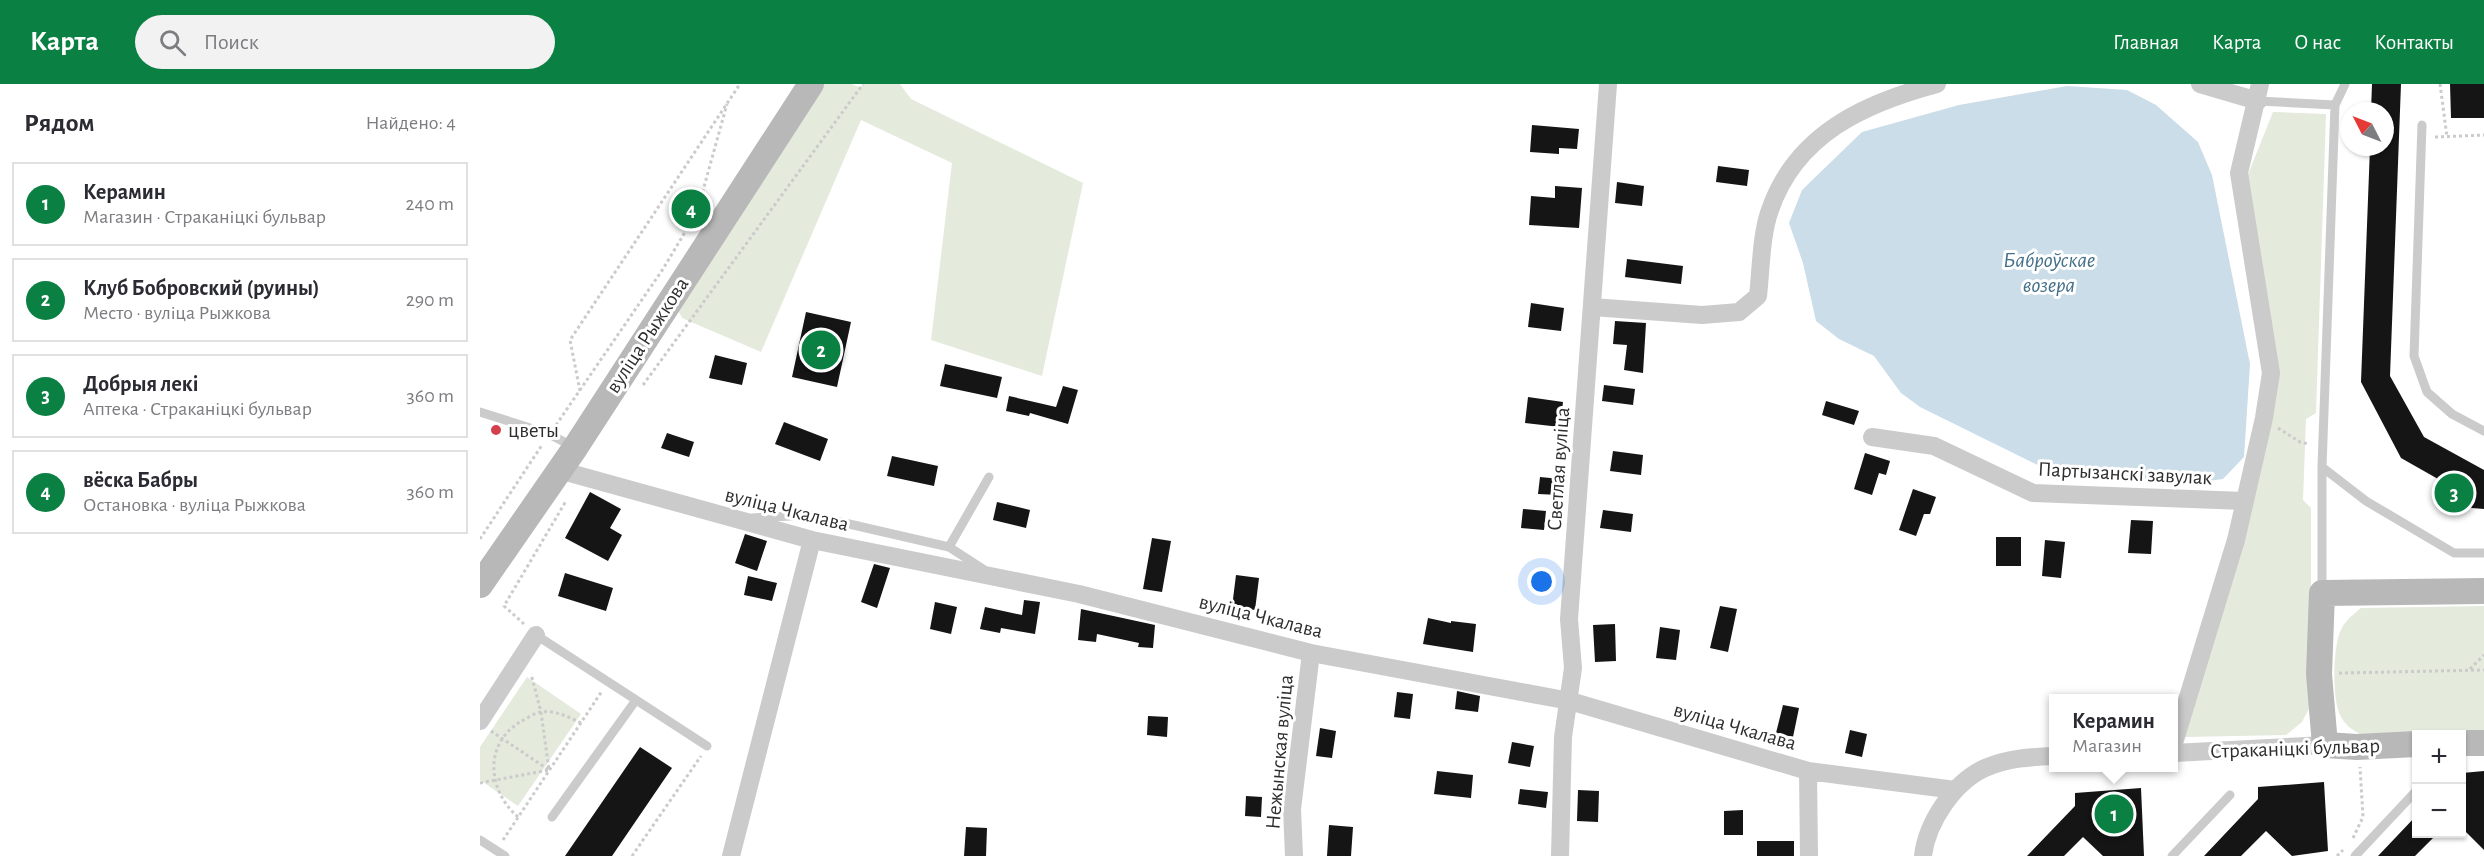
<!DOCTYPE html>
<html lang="ru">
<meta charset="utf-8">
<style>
:root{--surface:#fff;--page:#f2f2f3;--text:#2b2b33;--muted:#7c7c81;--line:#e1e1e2;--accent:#0b8043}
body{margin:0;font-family:"Alegreya Sans",sans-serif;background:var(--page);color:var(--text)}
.controls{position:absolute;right:18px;bottom:18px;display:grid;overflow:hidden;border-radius:0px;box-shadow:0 2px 4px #0004}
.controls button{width:54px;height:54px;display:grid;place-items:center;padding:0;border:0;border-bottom:2px solid var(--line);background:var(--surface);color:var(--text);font:30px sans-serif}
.compass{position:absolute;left:1860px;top:18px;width:54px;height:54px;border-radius:50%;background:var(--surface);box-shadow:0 2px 4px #0004;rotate:312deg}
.you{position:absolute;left:1062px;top:498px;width:21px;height:21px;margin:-15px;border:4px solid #fff;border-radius:50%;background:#1a73e8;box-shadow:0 0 0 9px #1a73e833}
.badge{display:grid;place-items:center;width:39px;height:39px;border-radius:50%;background:var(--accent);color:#fff;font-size:20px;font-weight:700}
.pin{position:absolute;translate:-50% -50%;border:3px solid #fff;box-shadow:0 2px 6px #0006}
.popup{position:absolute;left:1569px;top:610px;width:129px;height:78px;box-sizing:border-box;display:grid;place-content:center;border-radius:0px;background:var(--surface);filter:drop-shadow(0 2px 4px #0005);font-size:20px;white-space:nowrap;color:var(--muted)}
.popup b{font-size:22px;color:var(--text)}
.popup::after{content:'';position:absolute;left:50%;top:100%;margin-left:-12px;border:12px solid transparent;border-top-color:var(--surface)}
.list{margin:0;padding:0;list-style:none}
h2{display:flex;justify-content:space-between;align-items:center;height:78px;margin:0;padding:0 24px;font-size:26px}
h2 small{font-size:20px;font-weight:400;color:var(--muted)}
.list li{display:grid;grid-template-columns:39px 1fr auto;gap:18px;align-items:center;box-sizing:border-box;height:84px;margin:0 12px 12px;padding:0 12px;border:2px solid var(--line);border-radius:0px}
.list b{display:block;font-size:22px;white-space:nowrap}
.list p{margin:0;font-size:20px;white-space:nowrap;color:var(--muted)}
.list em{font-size:20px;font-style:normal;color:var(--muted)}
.icon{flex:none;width:33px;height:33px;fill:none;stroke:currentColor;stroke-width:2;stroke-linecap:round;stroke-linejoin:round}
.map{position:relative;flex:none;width:2004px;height:772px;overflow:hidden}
header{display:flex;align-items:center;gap:36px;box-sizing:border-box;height:84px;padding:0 30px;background:var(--accent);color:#fff}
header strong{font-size:28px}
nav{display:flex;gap:33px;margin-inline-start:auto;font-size:21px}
.search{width:420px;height:54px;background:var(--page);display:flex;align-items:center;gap:15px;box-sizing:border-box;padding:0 21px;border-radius:33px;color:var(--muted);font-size:22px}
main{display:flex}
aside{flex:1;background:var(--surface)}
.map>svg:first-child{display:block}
.green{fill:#e4eadc}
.water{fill:#cadde8}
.building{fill:#151515}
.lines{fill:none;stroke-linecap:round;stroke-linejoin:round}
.path{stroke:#cbcbcb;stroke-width:3;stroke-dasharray:3 3;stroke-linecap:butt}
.lane{stroke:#cbcbcb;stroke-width:9}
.street{stroke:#cbcbcb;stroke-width:18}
.secondary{stroke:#b8b8b8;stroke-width:26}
.poi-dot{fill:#d53f4d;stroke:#fff;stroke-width:2}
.labels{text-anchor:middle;stroke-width:6;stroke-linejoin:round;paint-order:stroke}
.street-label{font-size:21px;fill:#2e2e2e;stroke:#fff}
.poi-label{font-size:21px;fill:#2e2e2e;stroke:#fff;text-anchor:start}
.water-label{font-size:22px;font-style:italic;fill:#436f88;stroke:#fff}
</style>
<header>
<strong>Карта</strong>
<div class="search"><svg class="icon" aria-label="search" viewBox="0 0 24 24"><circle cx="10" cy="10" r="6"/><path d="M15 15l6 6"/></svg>Поиск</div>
<nav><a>Главная</a><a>Карта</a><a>О нас</a><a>Контакты</a></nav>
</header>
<main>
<aside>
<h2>Рядом<small>Найдено: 4</small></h2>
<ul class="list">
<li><span class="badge">1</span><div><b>Керамин</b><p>Магазин · Страканіцкі бульвар</p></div><em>240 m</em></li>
<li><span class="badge">2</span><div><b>Клуб Бобровский (руины)</b><p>Место · вуліца Рыжкова</p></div><em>290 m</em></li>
<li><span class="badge">3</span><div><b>Добрыя лекi</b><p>Аптека · Страканіцкі бульвар</p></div><em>360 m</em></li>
<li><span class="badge">4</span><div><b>вёска Бабры</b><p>Остановка · вуліца Рыжкова</p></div><em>360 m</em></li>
</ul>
</aside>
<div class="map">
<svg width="2004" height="772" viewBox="0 0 2004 772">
<rect width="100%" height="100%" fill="#fff"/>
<path class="green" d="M344 0H371L379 3 385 0H420L431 15 603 99 562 292 451 256 472 79 381 36 281 268 202 234 195 220Z
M1793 28 1846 30 1836 329 1826 335 1823 416 1831 424V621L1822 638 1806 651 1705 653 1799 286 1767 93Z
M2004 522V647L1880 650C1871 645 1865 641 1860 631 1852 615 1853 565 1860 548 1864 537 1873 531 1881 524Z
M47 593 101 630 38 722 0 696V663Z"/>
<path class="water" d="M1587 2 1647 6 1676 21 1718 58 1732 91 1770 280 1764 373 1743 395 1706 400 1578 391 1440 323 1421 309 1394 272 1359 255 1336 237 1323 179 1309 139 1322 106 1382 48 1479 21Z"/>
<path class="building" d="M1892 0H1921L1910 292 1944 353 2004 386V425L1992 424 1953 402 1958 395 1921 374 1881 298 1890 63H1905V27H1891Z
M1970 0H2004V34H1971Z
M1052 41 1099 45 1097 65 1079 64V70L1050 68Z
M1238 82 1269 86 1267 102 1236 98Z
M1137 98 1164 102 1162 122 1135 119Z
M1075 102 1102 104 1099 144 1049 141 1051 112 1075 114Z
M1147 175 1203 182 1201 200 1145 193Z
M1051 219 1084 224 1081 247 1048 243Z
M326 228 371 238 357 303 312 293Z
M1135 237 1166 239 1163 289 1144 286 1147 261 1133 260Z
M235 271 267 279 262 301 229 294Z
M465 280 522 293 517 314 460 302Z
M1124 301 1155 305 1153 321 1122 317Z
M583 302 598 306 588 340 550 329 549 332 526 327 529 312 576 323Z
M1048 313 1083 318 1080 343 1045 339Z
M1346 317 1379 327 1374 341 1342 331Z
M304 338 348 355 340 377 295 360Z
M187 349 214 358 209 373 181 364Z
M1133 367 1163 371 1161 391 1130 387Z
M1385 369 1410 377 1406 391 1399 389 1392 411 1374 405Z
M412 372 458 382 454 402 407 392Z
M1060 393 1081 395 1079 411 1058 410Z
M1433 405 1456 413 1450 430H1444L1436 452 1419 446Z
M110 408 141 425 130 444 142 451 128 477 85 454Z
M517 418 550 426 546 444 513 436Z
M1043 425 1066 427 1064 446 1041 444Z
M1123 426 1153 430 1151 448 1120 444Z
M1651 436 1673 437 1671 470 1648 469Z
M265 450 287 457 277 487 255 479Z
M1516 453H1541V482H1516Z
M672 454 691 457 682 508 663 505Z
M1565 456 1585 458 1581 494 1562 492Z
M394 480 410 484 397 524 381 518Z
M85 489 133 504 126 527 78 512Z
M756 491 779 494 775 526 752 523Z
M268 492 297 499 292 517 264 511Z
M544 516 560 518 555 550 521 544 520 549 500 545 505 523 542 531Z
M455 518 477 523 471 550 450 545Z
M1240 522 1257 525 1248 568 1230 564Z
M601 525 675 541 673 564 658 563 659 559 617 550 616 558 598 556Z
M948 534 971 539V537L996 540 993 568 943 560Z
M1135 540 1136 577 1115 578 1113 541Z
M1180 543 1200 546 1196 576 1176 574Z
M977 607 1000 612 998 628 975 625Z
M917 608 933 610 930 635 914 633Z
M1303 621 1319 624 1313 653 1296 649Z
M668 632 688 633 687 653 667 651Z
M840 644 856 647 852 674 836 672Z
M1370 646 1387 650 1382 673 1365 669Z
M1032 658 1054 662 1050 683 1028 679Z
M160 663 192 684 132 772H85Z
M957 687 993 691 991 714 954 710Z
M2004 687V766L1982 744V689Z
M1844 698 1848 767 1812 772 1786 747 1761 772H1724L1778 715V703Z
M1661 704 1664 772H1623L1603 753 1584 772H1547L1595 722V709Z
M1040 705 1068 708 1066 724 1038 720Z
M1098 706 1119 707 1118 738 1097 737Z
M766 712 782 713 781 733 765 732Z
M1263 726V751H1244V727Z
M1936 732V750H1957L1935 772H1898Z
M849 741 873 743 871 772H847Z
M486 743 507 744 506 772H484Z
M1277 757H1314V772H1277Z"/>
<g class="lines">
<path class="path" d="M1960 0 1967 53
M1955 53 2004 51
M163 301 383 0
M100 307 90 256 260 0
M76 341 183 185 217 128 247 20
M1798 344 1820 358 1829 360
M0 455 62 361
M44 540 24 522 86 417
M1990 585 2004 571
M1859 589 2004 586
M11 647 69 686
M0 699 69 686 61 628 51 590
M38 733C8 707 3 661 40 638 46 635 54 629 61 628 75 626 89 633 101 639
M1873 754 1883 733 1880 683
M23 756 122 607
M152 772 221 672
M1857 772 1863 766"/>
<path class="lane" d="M1778 17 1855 21 1865 0
M1942 41 1934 272 1947 308 1972 330 2004 347
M0 328 69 350 92 362
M1842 383 1886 417 1974 469H2004
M272 434 330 431 469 463 503 485
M469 463 509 393
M1842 507V383L1855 21
M56 551 227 662
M72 733 156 616
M0 756 25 772
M1692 772 1750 711
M1875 772 1936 707"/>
<path class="street" d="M1720 0 1778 17
M1112 223 1222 231 1259 228 1278 212C1281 186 1281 150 1290 126 1316 50 1385 19 1457 0
M1392 353 1454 362 1553 409 1764 417
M79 386 332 456 599 510 831 569 1090 617 1328 687 1475 706
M0 637 56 551
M1694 659 1756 456 1784 334 1791 289 1759 89 1780 0
M1694 669 1845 661
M1328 687 1329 772
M251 772 332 456
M814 772 812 725 831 569
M1080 772 1083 653 1093 584 1089 535 1128 0
M1443 772C1447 738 1474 698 1505 684 1528 674 1550 673 1574 672"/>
<path class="secondary" d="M0 501 95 364 331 0
M1982 659H2004
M1936 660 1877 663 1845 661 1839 590 1842 509 2004 507"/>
</g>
<circle class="poi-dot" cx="16" cy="346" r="6"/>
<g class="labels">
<g class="street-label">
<text transform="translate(167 251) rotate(-57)" y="7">вуліца Рыжкова</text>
<text transform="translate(1078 385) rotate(-86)" y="7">Светлая вуліца</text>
<text transform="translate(1645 389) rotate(3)" y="7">Партызанскі завулак</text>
<text transform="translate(307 425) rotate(14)" y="7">вуліца Чкалава</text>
<text transform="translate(781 532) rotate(14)" y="7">вуліца Чкалава</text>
<text transform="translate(1255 642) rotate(16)" y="7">вуліца Чкалава</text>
<text transform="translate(1815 664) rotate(-2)" y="7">Страканіцкі бульвар</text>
<text transform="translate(799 668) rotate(-85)" y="7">Нежынская вуліца</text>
</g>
<g class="poi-label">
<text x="28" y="353">цветы</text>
</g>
<g class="water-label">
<text x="1569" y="183">Баброўскае<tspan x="1569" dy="25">возера</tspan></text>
</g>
</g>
</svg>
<div class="controls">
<button>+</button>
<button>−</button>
</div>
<svg class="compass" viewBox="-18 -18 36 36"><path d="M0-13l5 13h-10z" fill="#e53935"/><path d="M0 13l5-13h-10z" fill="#7c7c81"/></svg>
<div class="you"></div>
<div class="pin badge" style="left:1634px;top:730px">1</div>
<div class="popup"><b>Керамин</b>Магазин</div>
<div class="pin badge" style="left:341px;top:266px">2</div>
<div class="pin badge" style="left:1974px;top:409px">3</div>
<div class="pin badge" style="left:211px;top:125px">4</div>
</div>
</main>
